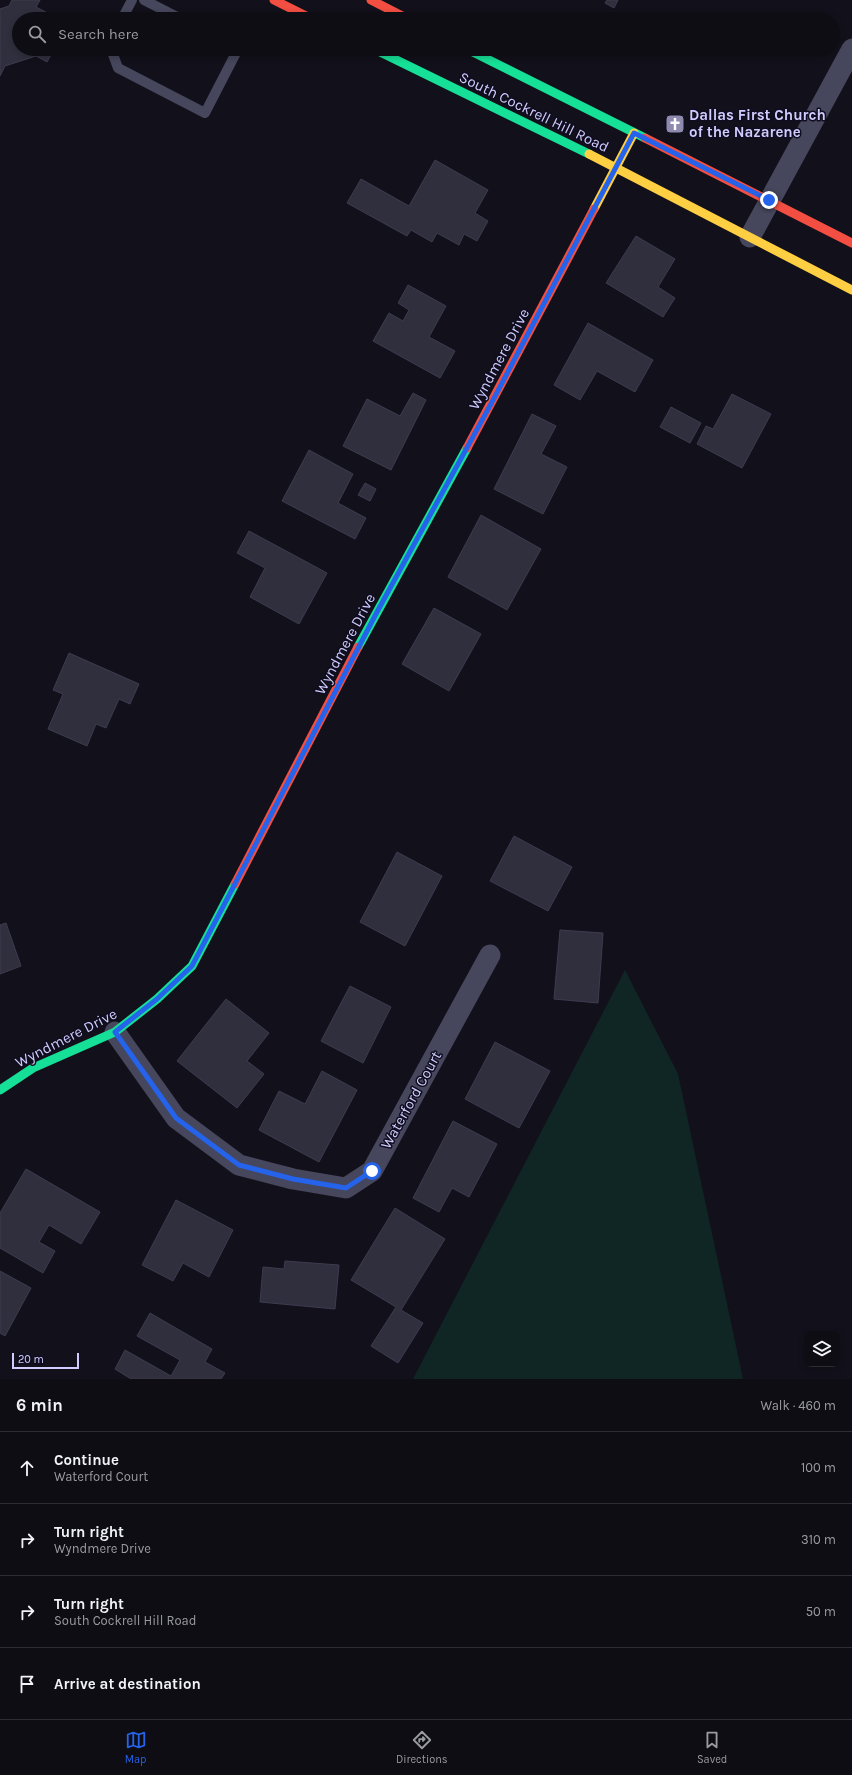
<!DOCTYPE html>
<meta charset="utf-8">
<style>
:root{--surface:#0e0d14;--page:#1c1b22;--text:#f1f3f6;--muted:#9b9ca0;--line:#2e2d34;--accent:#2563eb}
body{margin:0;font-family:Karla,sans-serif;background:var(--page);color:var(--text)}
.controls{position:absolute;right:12px;bottom:12px;display:grid;overflow:hidden;border-radius:8px;box-shadow:0 2px 6px #0003}
.controls button{width:36px;height:36px;display:grid;place-items:center;padding:0;border:0;border-bottom:1px solid var(--line);background:var(--surface);color:var(--text);font:20px sans-serif}
.scale{position:absolute;left:12px;bottom:10px;width:67px;box-sizing:border-box;padding-left:4px;border:2px solid #d0cdfe;border-top:0;font-size:11px;line-height:14px;white-space:nowrap;color:#d0cdfe;-webkit-text-stroke:3px #0f0d1f;paint-order:stroke}
.stop{position:absolute;width:12px;height:12px;margin:-9px;border:3px solid #2563eb;border-radius:50%;background:#fff}
.stop.end{background:#2563eb;border-color:#fff;box-shadow:0 1px 4px #0008}
.list{margin:0;padding:0;list-style:none}
h2{display:flex;justify-content:space-between;align-items:center;height:52px;margin:0;padding:0 16px;font-size:17px}
h2 small{font-size:13px;font-weight:400;color:var(--muted)}
.list li{display:grid;grid-template-columns:26px 1fr auto;gap:12px;align-items:center;box-sizing:border-box;height:72px;padding:0 16px;border-top:1px solid var(--line)}
.list b{display:block;font-size:15px;white-space:nowrap}
.list p{margin:0;font-size:13px;white-space:nowrap;color:var(--muted)}
.list em{font-size:13px;font-style:normal;color:var(--muted)}
.icon{flex:none;width:22px;height:22px;fill:none;stroke:currentColor;stroke-width:2;stroke-linecap:round;stroke-linejoin:round}
.map{position:relative;flex:none;width:852px;height:1379px;overflow:hidden}
.search{position:absolute;background:var(--surface);box-shadow:0 2px 6px #0003;left:12px;right:12px;top:12px;height:44px;display:flex;align-items:center;gap:10px;box-sizing:border-box;padding:0 14px;border-radius:22px;color:var(--muted);font-size:15px}
.sheet{height:340px;background:var(--surface)}
nav{display:flex;justify-content:space-around;align-items:center;box-sizing:border-box;height:56px;border-top:1px solid var(--line);background:var(--surface);font-size:11px;color:var(--muted)}
nav a{display:grid;justify-items:center;gap:2px}
nav .on{color:var(--accent)}
.map>svg:first-child{display:block}
.green{fill:#102625}
.building{fill:#302f3e;stroke:#3e3b4f}
.lines{fill:none;stroke-linecap:round;stroke-linejoin:round}
.lane{stroke:#46465c;stroke-width:10}
.street{stroke:#46465c;stroke-width:21}
.fast{stroke:#16e098;stroke-width:9}
.slow{stroke:#ffcf43;stroke-width:9}
.jam{stroke:#f24e42;stroke-width:9}
.route{stroke:#2563eb;stroke-width:5}
.labels{text-anchor:middle;stroke-width:3;stroke-linejoin:round;paint-order:stroke}
.street-label{font-size:15px;fill:#d0cdfe;stroke:#0f0d1f}
.poi-label{font-size:15px;font-weight:bold;fill:#d0cdfe;stroke:#0f0d1f;text-anchor:start}
</style>
<div class="map">
<svg width="852" height="1379" viewBox="0 0 852 1379">
<rect width="100%" height="100%" fill="#12111b"/>
<path class="green" d="M625 970 678 1074 743 1379H413Z"/>
<path class="building" d="M12 0H40L36 7 59 19H19V49H54L47 62 36 56 5 66 0 76V9L9 6Z
M607 0H618L614 8 605 3Z
M435 160 488 190 475 213 488 221 477 241 464 234 459 245 437 233 432 242 411 230 407 236 347 203 361 179 409 206Z
M636 236 675 259 658 287 675 298 663 317 606 283Z
M408 285 446 306 429 337 455 351 440 378 373 341 389 313 403 321 409 310 398 303Z
M588 323 653 360 635 392 597 371 580 400 554 385Z
M413 393 426 400 391 470 343 446 367 399 400 416Z
M732 394 771 414 742 468 697 444 706 426 713 429Z
M671 407 701 423 690 443 660 427Z
M532 414 556 426 541 454 567 467 543 514 494 489Z
M309 450 353 474 338 503 366 518 355 539 282 501Z
M365 483 376 489 370 501 358 495Z
M481 515 541 549 507 610 448 577Z
M249 531 327 573 299 624 250 597 265 568 237 553Z
M434 608 481 634 449 691 402 664Z
M69 653 139 684 130 704 119 699 106 728 96 724 87 746 48 729 63 694 53 690Z
M514 836 572 867 548 911 490 881Z
M397 852 442 876 405 946 360 922Z
M6 923 21 966 0 974V925Z
M560 930 603 933 598 1003 554 999Z
M350 986 391 1007 363 1063 321 1041Z
M226 999 269 1033 247 1061 264 1074 237 1108 177 1061Z
M495 1042 550 1071 519 1128 465 1099Z
M322 1071 357 1090 319 1162 259 1130 279 1091 305 1104Z
M453 1121 497 1144 469 1197 452 1188 439 1212 413 1198Z
M26 1169 100 1212 81 1244 49 1225 39 1242 55 1251 43 1273 0 1248V1213Z
M176 1200 233 1230 209 1277 183 1263 173 1281 142 1265Z
M395 1208 445 1239 401 1310 423 1323 398 1363 371 1346 396 1307 351 1280Z
M285 1261 339 1265 335 1309 260 1302 263 1267 284 1269Z
M0 1271 31 1288 5 1336 0 1333Z
M150 1313 212 1349 205 1362 225 1373 221 1379H131L115 1369 125 1350 171 1376 180 1360 137 1336Z"/>
<g class="lines">
<path class="lane" d="M144 0 181 19
M122 19 132 0
M111 49 118 68 205 113 238 49"/>
<path class="street" d="M750 237 852 49
M115 1032 176 1118 239 1165 293 1179 346 1188 372 1171 490 955"/>
<path class="fast" d="M374 49 589 154
M467 49 645 138
M358 647 467 448
M0 1090 33 1068 115 1032 157 999 192 966 235 884"/>
<path class="slow" d="M589 154 852 290
M594 209 634 133"/>
<path class="jam" d="M274 0 312 19
M371 0 408 19
M645 138 852 243
M467 448 594 209
M235 884 358 647"/>
</g>
<g class="lines">
<path class="route" d="M372 1171 346 1188 293 1179 239 1165 176 1118 115 1032 157 999 192 966 377 612 492 402 634 133 769 200"/>
</g>
<defs>
<symbol id="church-square" viewBox="-11 -11 22 22"><rect x="-9" y="-9" width="18" height="18" rx="4" fill="#8e8baf" stroke="#0f0d1f"/><path d="M-1.2-6h2.4v3.5h3.3v2.4h-3.3V6h-2.4V-.1h-3.3v-2.4h3.3Z" fill="#fff"/></symbol>
</defs>
<g fill-rule="evenodd">
<use href="#church-square" x="664" y="113" width="22" height="22"/>
</g>
<g class="labels">
<g class="street-label">
<text transform="translate(534 112) rotate(26)" y="5">South Cockrell Hill Road</text>
<text transform="translate(499 359) rotate(-62)" y="5">Wyndmere Drive</text>
<text transform="translate(345 644) rotate(-62)" y="5">Wyndmere Drive</text>
<text transform="translate(66 1038) rotate(-27)" y="5">Wyndmere Drive</text>
<text transform="translate(411 1100) rotate(-61)" y="5">Waterford Court</text>
</g>
<g class="poi-label">
<text x="689" y="120">Dallas First Church<tspan x="689" dy="17">of the Nazarene</tspan></text>
</g>
</g>
</svg>
<div class="controls">
<button><svg class="icon" aria-label="layers" viewBox="0 0 24 24"><path d="M12 4l9 5-9 5-9-5zM3 14l9 5 9-5"/></svg></button>
</div>
<div class="scale">20 m</div>
<div class="stop" style="left:372px;top:1171px"></div>
<div class="stop end" style="left:769px;top:200px"></div>
<div class="search"><svg class="icon" aria-label="search" viewBox="0 0 24 24"><circle cx="10" cy="10" r="6"/><path d="M15 15l6 6"/></svg>Search here</div>
</div>
<section class="sheet">
<h2>6 min<small>Walk · 460 m</small></h2>
<ul class="list">
<li><svg class="icon" aria-label="ahead" viewBox="0 0 24 24"><path d="M12 20V5M6 11l6-6 6 6"/></svg><div><b>Continue</b><p>Waterford Court</p></div><em>100 m</em></li>
<li><svg class="icon" aria-label="right" viewBox="0 0 24 24"><path d="M7 20v-9h11M14 6l5 5-5 5"/></svg><div><b>Turn right</b><p>Wyndmere Drive</p></div><em>310 m</em></li>
<li><svg class="icon" aria-label="right" viewBox="0 0 24 24"><path d="M7 20v-9h11M14 6l5 5-5 5"/></svg><div><b>Turn right</b><p>South Cockrell Hill Road</p></div><em>50 m</em></li>
<li><svg class="icon" aria-label="arrive" viewBox="0 0 24 24"><path d="M6 21V4h12l-3 4 3 4H6"/></svg><div><b>Arrive at destination</b></div></li>
</ul>
</section>
<nav>
<a class="on"><svg class="icon" aria-label="map" viewBox="0 0 24 24"><path d="M3 6l6-2 6 2 6-2v14l-6 2-6-2-6 2zM9 4v14M15 6v14"/></svg>Map</a>
<a><svg class="icon" aria-label="directions" viewBox="0 0 24 24"><path d="M12 3l9 9-9 9-9-9zM9 14v-3h6M13 9l2 2-2 2"/></svg>Directions</a>
<a><svg class="icon" aria-label="saved" viewBox="0 0 24 24"><path d="M7 4h10v16l-5-4-5 4z"/></svg>Saved</a>
</nav>
